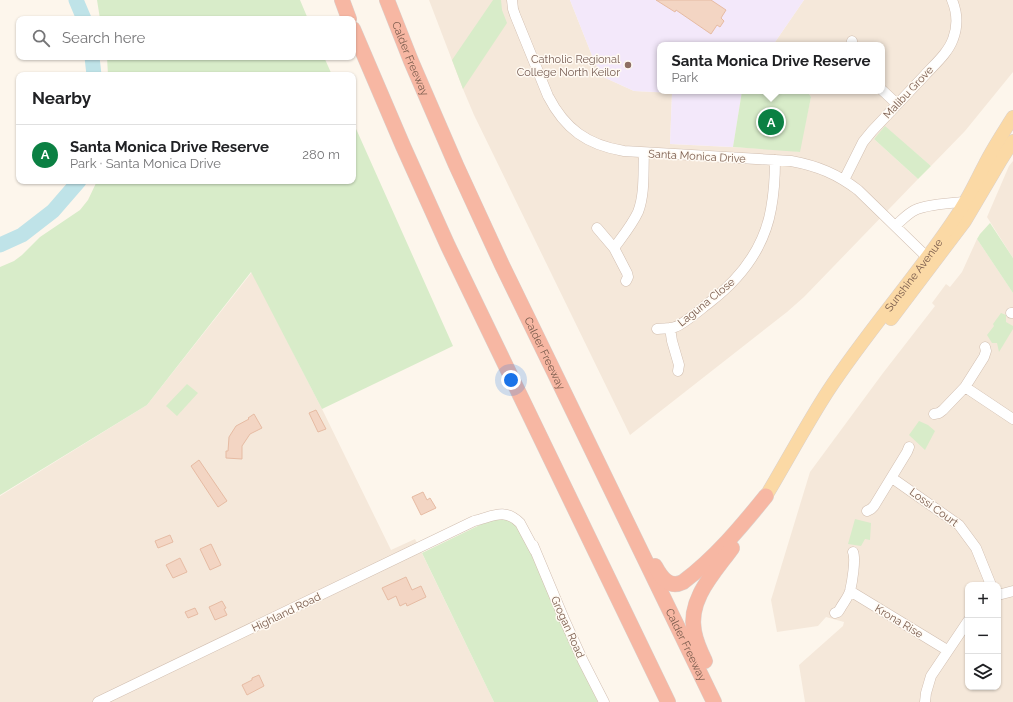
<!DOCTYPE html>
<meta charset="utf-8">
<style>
:root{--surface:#fff;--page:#f2f2f2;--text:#202124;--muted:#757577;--line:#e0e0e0;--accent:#0b8043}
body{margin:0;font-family:Raleway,sans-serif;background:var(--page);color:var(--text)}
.controls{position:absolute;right:12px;bottom:12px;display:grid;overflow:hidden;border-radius:8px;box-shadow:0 1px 3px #0004}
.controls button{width:36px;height:36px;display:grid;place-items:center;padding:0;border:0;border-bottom:1px solid var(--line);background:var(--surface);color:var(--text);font:20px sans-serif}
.you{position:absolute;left:511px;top:380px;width:14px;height:14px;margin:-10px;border:3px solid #fff;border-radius:50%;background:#1a73e8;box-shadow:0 0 0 6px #1a73e833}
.badge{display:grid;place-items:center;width:26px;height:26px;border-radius:50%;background:var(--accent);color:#fff;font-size:13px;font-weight:700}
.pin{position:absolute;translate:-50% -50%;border:2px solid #fff;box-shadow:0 1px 4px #0006}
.popup{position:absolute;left:657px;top:42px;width:228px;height:52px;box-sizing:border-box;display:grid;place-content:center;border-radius:8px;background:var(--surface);filter:drop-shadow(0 1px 3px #0005);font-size:13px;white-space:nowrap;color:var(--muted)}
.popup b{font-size:15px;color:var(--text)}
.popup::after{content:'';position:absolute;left:50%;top:100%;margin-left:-8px;border:8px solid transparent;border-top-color:var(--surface)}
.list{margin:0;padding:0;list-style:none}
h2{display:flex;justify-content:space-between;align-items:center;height:52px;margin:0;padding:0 16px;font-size:17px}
h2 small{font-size:13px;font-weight:400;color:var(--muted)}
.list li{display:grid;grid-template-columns:26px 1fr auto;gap:12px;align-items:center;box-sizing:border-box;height:60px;padding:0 16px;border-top:1px solid var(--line)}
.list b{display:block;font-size:15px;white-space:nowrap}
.list p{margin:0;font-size:13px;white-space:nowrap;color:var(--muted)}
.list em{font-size:13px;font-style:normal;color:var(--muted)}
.icon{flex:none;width:22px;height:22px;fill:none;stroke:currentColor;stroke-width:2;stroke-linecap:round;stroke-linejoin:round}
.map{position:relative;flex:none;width:1013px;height:702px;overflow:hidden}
.search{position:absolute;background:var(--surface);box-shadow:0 1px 3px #0004;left:16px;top:16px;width:340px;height:44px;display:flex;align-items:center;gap:10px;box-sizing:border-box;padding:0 14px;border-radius:8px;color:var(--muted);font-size:15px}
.panel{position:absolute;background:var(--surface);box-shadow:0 1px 3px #0004;left:16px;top:72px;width:340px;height:112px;border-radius:8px}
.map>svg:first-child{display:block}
.residential{fill:#f5e8da;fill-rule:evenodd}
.education{fill:#f3e8fa}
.green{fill:#d8ecc9}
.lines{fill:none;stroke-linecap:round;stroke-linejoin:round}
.river{stroke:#bfe3e8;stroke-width:15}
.building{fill:#f3d5c3;stroke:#e6bba3}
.minor-casing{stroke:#d1beb0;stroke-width:11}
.major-casing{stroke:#dad1cd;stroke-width:14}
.highway-casing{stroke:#dad1cd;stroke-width:16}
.minor{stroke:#fff;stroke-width:10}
.major{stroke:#fbd9a5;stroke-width:13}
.highway{stroke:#f7b7a3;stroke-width:15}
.education-dot{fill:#8d6e63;stroke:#fffaf3;stroke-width:1.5}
.labels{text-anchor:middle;stroke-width:3;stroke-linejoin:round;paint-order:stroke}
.street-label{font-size:11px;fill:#7a5c4d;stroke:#fffaf3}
.education-label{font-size:11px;fill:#785e54;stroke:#fffaf3;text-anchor:end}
</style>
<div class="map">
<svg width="1013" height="702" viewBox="0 0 1013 702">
<rect width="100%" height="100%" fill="#fdf6ec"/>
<path class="residential" d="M429 0H570L591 53 601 76 634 91 672 93 670 144 787 150 799 152 811 97 807 91H882V45H773L804 0H1013V72L965 131 931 166 885 127 874 139 918 179 804 297 787 312 630 435 474 115 463 89Z
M1013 161V258L987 217 1009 166Z
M977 239 1013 293V702H805L799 665 843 626 844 622 826 617 818 626 777 632 771 600 810 472 883 373 935 306 932 303 946 284 950 287 962 272ZM968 585H998V687H968Z
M252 272 322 409 391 550 415 539 494 702H0V496L147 405Z"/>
<path class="education" d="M570 0H804L773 45H660V91H742L733 147 670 144 672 93 634 91 601 76 591 53Z"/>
<path class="green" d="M97 0H300L308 19H100Z
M493 0H501L502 10 507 23 463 89 452 60Z
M107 57H324L332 75H108Z
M742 91H807L811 97 800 152 733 147Z
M353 122 453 346 322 409 251 272 147 405 0 495V267L14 261 22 255 40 237 80 210 88 200 97 181H353Z
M885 126 931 166 918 179 874 139Z
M990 223 1013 258V293L977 239 980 234Z
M1001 313 1006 315V322L1013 326V329L999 352 997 343H992L987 335 994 326 993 324Z
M187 384 198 393 177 416 166 406Z
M919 421 928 425 935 431 925 450 909 435Z
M502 516 516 523 530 549 571 646 598 702H494L422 553 488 521Z
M855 519 871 523 870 540 865 539 861 546 848 544Z"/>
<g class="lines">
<path class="river" d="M76 0 84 19
M92 57 94 75
M0 245 22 235 53 211 79 181"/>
</g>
<path class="building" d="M656 0H711L726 10 721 18 724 21 720 27 717 25 711 34 676 10 675 12Z
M316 410 326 429 318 432 309 413Z
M254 414 262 428 250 434 242 446V459L226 458V451H228L229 437 236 426 249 419 248 418Z
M199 460 227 501 218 507 191 466Z
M423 492 427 500 430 498 436 508 421 515 412 497Z
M170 535 173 542 158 548 155 541Z
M211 544 221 565 210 570 200 549Z
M180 558 187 572 173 578 166 565Z
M406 577 412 590 421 586 426 597 407 606 406 603 400 606 396 596 388 600 382 588Z
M222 601 226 608 224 609 227 615 215 620 209 607Z
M195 608 198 614 188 618 185 612Z
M259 675 264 686 247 695 242 685 252 680V678Z"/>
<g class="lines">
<defs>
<path id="minor" d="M512 0 513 9 515 15 548 96C565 129 587 145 624 151L791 161C818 166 837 174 858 190L932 262
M851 45 852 41
M882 90 897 104
M844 180 863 142 872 131C890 112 907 94 925 75 935 64 948 53 953 39 958 26 957 12 952 0
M895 226C901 221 907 214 915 210 928 204 951 203 965 202
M597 228 614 248 627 273 628 277 626 281
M614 248C622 237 632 225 638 212 645 194 643 172 644 153
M1011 313H1013
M670 328 672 341 679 365 678 371
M657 329C663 328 669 329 675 327 684 324 702 308 710 302 741 278 764 249 771 209 774 193 775 176 775 160
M965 387 1013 419
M934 414 939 413 943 410 965 387 984 357 986 351 985 347
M892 478 959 525 976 548 991 585
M867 511 871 509 874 506 907 452 909 447
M533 545 564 619 583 661 604 702
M850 591 947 650
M998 595 1013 591
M835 613 838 612 840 609C843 603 848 598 850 591 852 583 856 559 853 552
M98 702 474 521C492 517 504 507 520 523L535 551
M925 702 926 693 931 676 968 621"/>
<g id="major">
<path d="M891 319 965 221 1001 160 1013 141"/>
<path id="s1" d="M766 496C787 461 806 425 828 391 868 330 917 276 957 215 968 199 976 181 985 164 993 148 1003 133 1013 117"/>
</g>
<g id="highway">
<path d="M342 0 349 19"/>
<path id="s2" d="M387 0 411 61 456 165 502 265 557 378 714 702"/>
<path d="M353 29 403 146 448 246 668 702"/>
<path d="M655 566C661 577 669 589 683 582 715 558 741 527 766 496"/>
<path d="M705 661C700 651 696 642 694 631 688 599 714 573 732 548"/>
</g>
</defs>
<use href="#minor" class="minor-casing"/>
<use href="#major" class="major-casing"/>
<use href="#highway" class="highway-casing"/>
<use href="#minor" class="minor"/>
<use href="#major" class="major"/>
<use href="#highway" class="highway"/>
</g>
<circle class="education-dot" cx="628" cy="65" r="4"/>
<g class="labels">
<g class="street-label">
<text dy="4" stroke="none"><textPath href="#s2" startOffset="63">Calder Freeway</textPath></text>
<text transform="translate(908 92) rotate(-47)" y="4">Malibu Grove</text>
<text transform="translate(697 156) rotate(3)" y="4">Santa Monica Drive</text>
<text dy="4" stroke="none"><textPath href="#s1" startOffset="266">Sunshine Avenue</textPath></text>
<text transform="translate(706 302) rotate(-39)" y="4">Laguna Close</text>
<text dy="4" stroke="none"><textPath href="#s2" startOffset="387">Calder Freeway</textPath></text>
<text transform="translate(934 507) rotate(36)" y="4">Lossi Court</text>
<text transform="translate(286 612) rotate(-26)" y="4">Highland Road</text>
<text transform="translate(899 621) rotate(31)" y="4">Krona Rise</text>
<text transform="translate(568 627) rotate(66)" y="4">Grogan Road</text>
<text dy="4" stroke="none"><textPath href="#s2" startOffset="711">Calder Freeway</textPath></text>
</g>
<g class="education-label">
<text x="620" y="63">Catholic Regional<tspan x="620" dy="13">College North Keilor</tspan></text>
</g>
</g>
</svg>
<div class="controls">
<button>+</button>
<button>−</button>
<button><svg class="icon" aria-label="layers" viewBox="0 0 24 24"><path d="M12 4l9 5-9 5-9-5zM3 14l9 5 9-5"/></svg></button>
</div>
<div class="you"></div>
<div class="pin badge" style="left:771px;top:122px">A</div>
<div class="popup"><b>Santa Monica Drive Reserve</b>Park</div>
<div class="search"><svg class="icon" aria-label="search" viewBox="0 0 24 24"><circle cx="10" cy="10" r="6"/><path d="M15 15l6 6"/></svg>Search here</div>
<section class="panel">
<h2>Nearby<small></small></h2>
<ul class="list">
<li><span class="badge">A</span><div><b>Santa Monica Drive Reserve</b><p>Park · Santa Monica Drive</p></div><em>280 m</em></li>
</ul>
</section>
</div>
